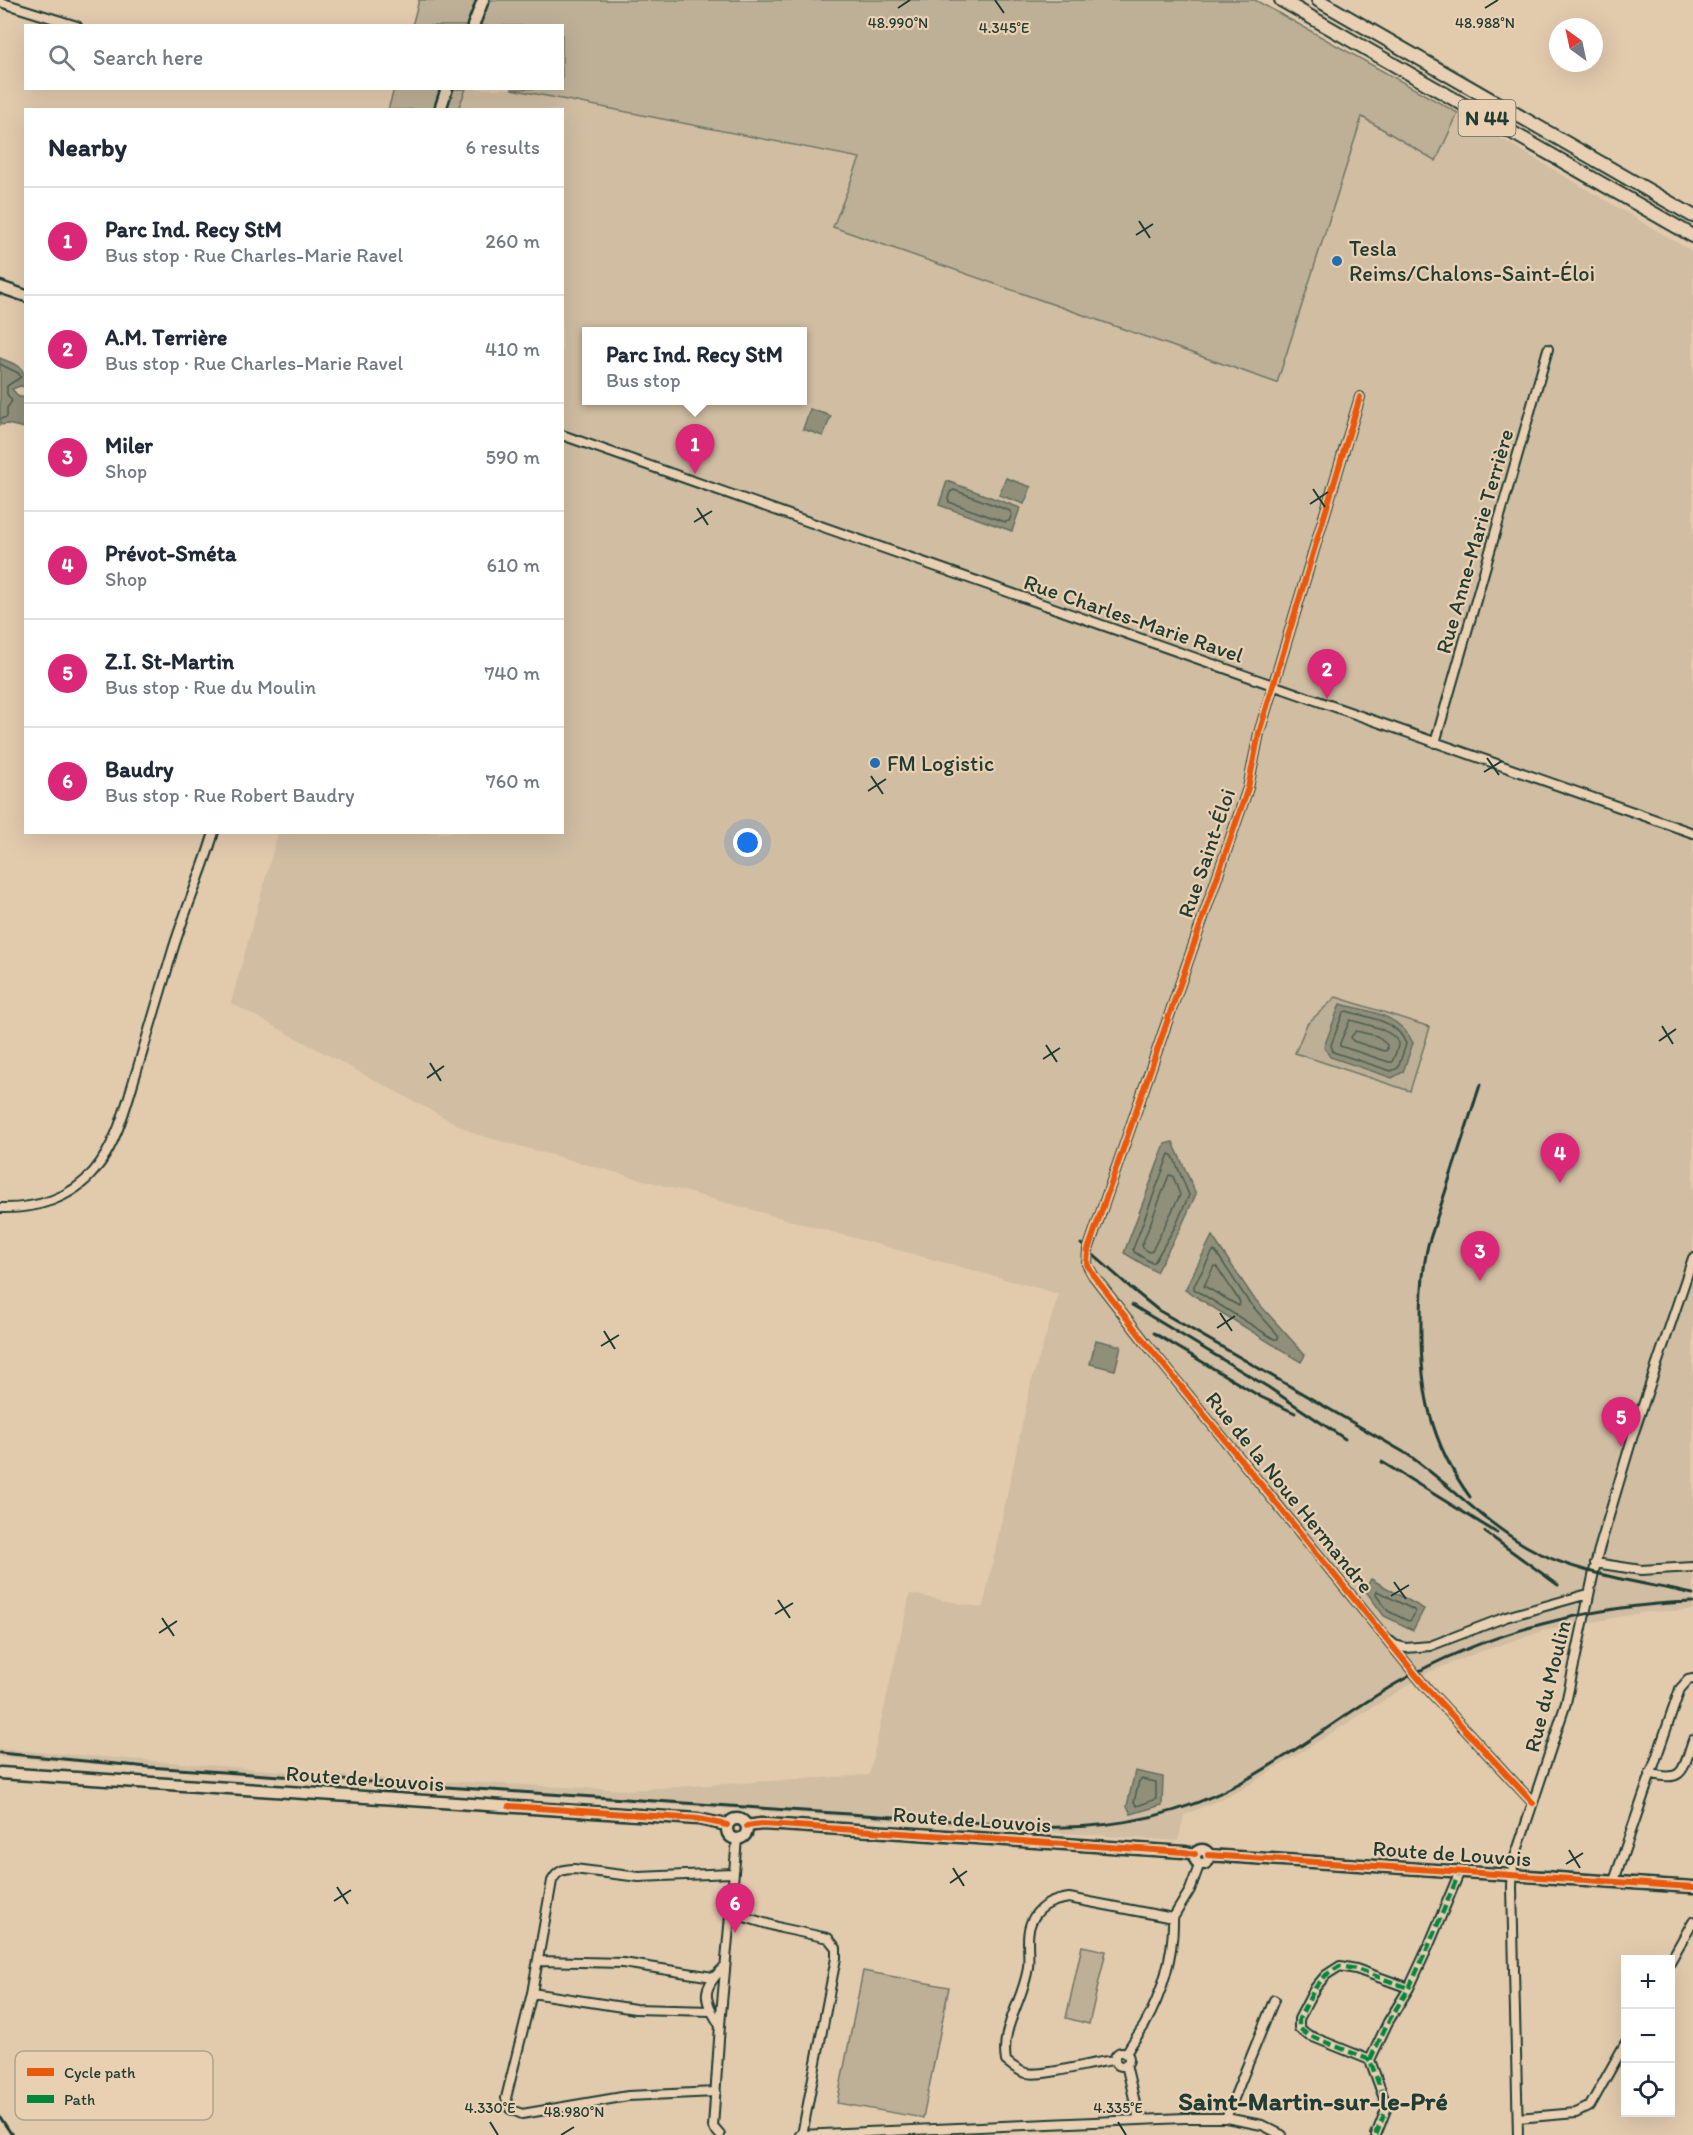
<!DOCTYPE html>
<meta charset="utf-8">
<style>
:root{--surface:#fff;--page:#f6f6f7;--text:#1f2937;--muted:#747a83;--line:#e0e1e3;--accent:#db2777}
body{margin:0;font-family:Itim,sans-serif;background:var(--page);color:var(--text)}
.controls{position:absolute;right:18px;bottom:18px;display:grid;overflow:hidden;border-radius:0px;box-shadow:0 6px 24px #0002}
.controls button{width:54px;height:54px;display:grid;place-items:center;padding:0;border:0;border-bottom:2px solid var(--line);background:var(--surface);color:var(--text);font:30px sans-serif}
.compass{position:absolute;left:1549px;top:18px;width:54px;height:54px;border-radius:50%;background:var(--surface);box-shadow:0 6px 24px #0002;rotate:327deg}
.you{position:absolute;left:748px;top:843px;width:21px;height:21px;margin:-15px;border:4px solid #fff;border-radius:50%;background:#1a73e8;box-shadow:0 0 0 9px #1a73e833}
.badge{display:grid;place-items:center;width:39px;height:39px;border-radius:50%;background:var(--accent);color:#fff;font-size:20px;font-weight:700}
.pin{position:absolute;translate:-50% -50px;filter:drop-shadow(0 2px 3px #0008)}
.pin::after{content:'';position:absolute;top:32px;width:21px;height:18px;background:inherit;clip-path:polygon(0 0,100% 0,50% 100%)}
.popup{position:absolute;left:582px;top:327px;width:225px;height:78px;box-sizing:border-box;display:grid;place-content:center;border-radius:0px;background:var(--surface);filter:drop-shadow(0 2px 4px #0005);font-size:20px;white-space:nowrap;color:var(--muted)}
.popup b{font-size:22px;color:var(--text)}
.popup::after{content:'';position:absolute;left:50%;top:100%;margin-left:-12px;border:12px solid transparent;border-top-color:var(--surface)}
.list{margin:0;padding:0;list-style:none}
h2{display:flex;justify-content:space-between;align-items:center;height:78px;margin:0;padding:0 24px;font-size:26px}
h2 small{font-size:20px;font-weight:400;color:var(--muted)}
.list li{display:grid;grid-template-columns:39px 1fr auto;gap:18px;align-items:center;box-sizing:border-box;height:108px;padding:0 24px;border-top:2px solid var(--line)}
.list b{display:block;font-size:22px;white-space:nowrap}
.list p{margin:0;font-size:20px;white-space:nowrap;color:var(--muted)}
.list em{font-size:20px;font-style:normal;color:var(--muted)}
.icon{flex:none;width:33px;height:33px;fill:none;stroke:currentColor;stroke-width:2;stroke-linecap:round;stroke-linejoin:round}
.map{position:relative;flex:none;width:1693px;height:2135px;overflow:hidden}
.search{position:absolute;background:var(--surface);box-shadow:0 6px 24px #0002;left:24px;top:24px;width:540px;height:66px;display:flex;align-items:center;gap:15px;box-sizing:border-box;padding:0 21px;border-radius:0px;color:var(--muted);font-size:22px}
.panel{position:absolute;background:var(--surface);box-shadow:0 6px 24px #0002;left:24px;top:108px;width:540px;height:726px;border-radius:0px}
.map>svg:first-child{display:block}
.built{fill:#d0bda2;fill-rule:evenodd}
.green{fill:#beb097;stroke:#6e7666;stroke-width:1.5}
.water{fill:#8f8f7a;stroke:#626e5e;stroke-width:1.5}
.lines{fill:none;stroke-linecap:round;stroke-linejoin:round}
.shore{stroke:#4c5e50;stroke-width:1.5}
.street-casing{stroke:#1f3d34;stroke-width:12}
.secondary-casing{stroke:#1f3d34;stroke-width:15}
.primary-casing{stroke:#1f3d34;stroke-width:16}
.street{stroke:#ead0b2;stroke-width:8}
.secondary{stroke:#ead0b2;stroke-width:10}
.primary{stroke:#ead0b2;stroke-width:12}
.rail{stroke:#1f3d34;stroke-width:3}
.quiet{stroke:#00873e;stroke-width:4.5;stroke-dasharray:9 4.5;stroke-linecap:butt}
.cycleway-casing{stroke:#ead0b2;stroke-width:10}
.cycleway{stroke:#e8590c;stroke-width:6}
.ticks{fill:none;stroke:#1f3d34;stroke-width:2}
.poi-dot{fill:#1f6fb2;stroke:#ead0b2;stroke-width:2}
.labels{text-anchor:middle;stroke-width:4.5;stroke-linejoin:round;paint-order:stroke}
.shield{fill:#ead0b2;stroke:#5c695a;stroke-width:1.5}
.shield-label{font-size:21px;font-weight:bold;fill:#1f3d34}
.poi-label{font-size:22px;fill:#1f3d34;stroke:#ead0b2;text-anchor:start}
.street-label{font-size:22px;fill:#1f3d34;stroke:#ead0b2}
.quarter-label{font-size:26px;font-weight:bold;fill:#1f3d34;stroke:#ead0b2}
.key{fill:#ead0b2;stroke:#ada48c;stroke-width:1.5}
.key-label{font-size:16px;fill:#1f3d34}
.ticks-label{font-size:15px;text-anchor:middle;fill:#1f3d34;stroke:#ead0b2;stroke-width:4.5;stroke-linejoin:round;paint-order:stroke}
</style>
<div class="map">
<svg width="1693" height="2135" viewBox="0 0 1693 2135">
<rect width="100%" height="100%" fill="#e2caad"/>
<filter id="ink" filterUnits="userSpaceOnUse"><feTurbulence type="fractalNoise" baseFrequency=".0167" numOctaves="2"/><feDisplacementMap in="SourceGraphic" scale="12" xChannelSelector="R" yChannelSelector="G"/><feConvolveMatrix kernelMatrix="1 2 1 2 8 2 1 2 1" color-interpolation-filters="sRGB"/></filter>
<g filter="url(#ink)">
<path class="built" d="M466 89H511L860 158 833 227 1276 383 1362 117 1436 161 1458 113 1693 252V1610L1646 1612 1543 1631 1482 1651 1429 1672 1239 1791 1184 1815 1178 1841 0 1757V1749L374 1778 627 1790 869 1775 910 1594 983 1608 1031 1383 1059 1294 475 1134 231 1003 278 833 562 832V110L458 109ZM587 332H803V400H587Z"/>
<path class="green" d="M419 0H1255L1458 113 1436 161 1362 117 1277 383 833 227 860 158 511 89 562 88V26H412Z
M394 89H466L458 109 388 110Z
M1336 997 1430 1027 1410 1091 1295 1053 1307 1024Z
M1082 1946 1106 1951 1089 2024 1066 2018Z
M863 1971 949 1987 923 2118 837 2103Z"/>
<path class="water" d="M0 358C18 366 26 365 25 387L20 386 12 389 19 397H25V428L7 424 0 425Z
M810 409 831 416 823 436 803 429Z
M1006 478 1031 487 1024 504 999 495Z
M947 481 1020 508 1012 531 939 505Z
M1340 1004C1368 1011 1400 1014 1413 1043L1403 1072 1392 1078 1330 1057 1324 1047Z
M1173 1142 1196 1194 1181 1227 1156 1272 1124 1253 1165 1144Z
M1212 1236 1253 1297 1305 1355 1301 1362 1185 1290Z
M1096 1340 1121 1346 1115 1370 1090 1364Z
M1371 1579 1424 1609 1413 1630 1384 1616 1365 1590Z
M1135 1771 1163 1777 1162 1805 1131 1814 1127 1806Z"/>
<g class="lines">
<path class="shore" d="M0 364 18 373 21 377 7 386V394L12 401 7 408V417L0 419
M954 490 1010 511 1012 514 1009 521 1005 522 949 502 948 499 950 492Z
M1346 1011C1367 1017 1398 1020 1406 1044L1398 1068 1391 1071 1333 1052 1331 1045 1343 1013Z
M1350 1020C1361 1023 1395 1030 1398 1043 1399 1047 1394 1057 1392 1062H1389L1340 1046V1043Z
M1356 1031 1377 1036 1387 1045V1050L1384 1051 1353 1041 1351 1037Z
M1169 1154 1173 1156 1189 1195 1176 1225 1155 1261 1152 1263 1134 1252 1133 1249Z
M1169 1175 1173 1176 1180 1195 1152 1251 1149 1252 1143 1248 1142 1245Z
M1213 1251 1216 1252 1248 1301 1278 1335V1339H1274L1194 1289V1286Z
M1214 1266 1217 1267 1240 1302 1239 1306 1204 1286Z
M1377 1591 1414 1610 1415 1613 1411 1620 1408 1621 1388 1611 1376 1595Z
M1142 1779 1156 1782V1799L1137 1806 1134 1802 1139 1781Z"/>
<defs>
<path id="street" d="M0 2 77 26
M1360 397 1259 733 1248 788 1088 1250 1087 1264 1093 1275 1145 1342 1424 1685 1533 1803
M562 435 1693 833
M1435 743 1548 349
M0 1208C35 1209 71 1199 94 1171 118 1143 127 1101 138 1067 149 1029 161 991 172 953 184 912 202 874 214 832
M1595 1563 1641 1570 1693 1567
M1390 1641 1395 1645 1406 1648 1430 1646 1506 1617 1588 1594
M1650 1773C1685 1784 1683 1768 1693 1740
M1614 1881 1680 1689 1688 1680 1693 1679
M731 1913 781 1928 828 1938 836 1948V1958L802 2135
M1173 1918 1190 1890 1200 1863
M538 1961 623 1963 713 1977
M1670 1962 1693 1921
M532 1993 635 2009 711 2011
M719 2024C703 1998 701 1989 724 1967
M1115 2059a7 7 0 1 1 14 0a7 7 0 1 1-14 0Z
M1114 2060C1093 2062 1044 2077 1026 2073 1018 2071 1012 2066 1006 2061 1000 2027 1024 2000 1028 1967 1030 1951 1024 1932 1034 1917 1042 1904 1055 1900 1069 1898L1173 1918C1174 1955 1162 1994 1144 2026 1138 2035 1131 2044 1126 2054
M1370 2060 1308 2035 1299 2028V2019L1315 1988 1326 1975 1340 1966 1356 1969 1409 1988
M1126 2064 1139 2120
M716 2092 628 2096 522 2114 510 2109 506 2098 532 1993 552 1881C557 1871 563 1869 574 1869L639 1877 732 1873
M1226 2118 1274 2000
M1518 2118 1576 2113 1590 2106 1626 2042
M720 2135 713 2127 720 2025 737 1839
M800 2135 1184 2118H1226L1262 2125 1282 2135
M1376 2135 1387 2107 1370 2060 1388 2022 1409 1988 1429 1945 1460 1871
M1518 2135 1512 1887 1513 1863 1566 1703 1598 1553 1633 1435 1693 1258"/>
<path id="secondary" d="M473 26 483 0
M440 110 447 88
M0 287 26 296
M0 1773 698 1819 727 1825
M727 1829a10 10 0 1 1 20 0a10 10 0 1 1-20 0Z
M747 1826 761 1824 781 1825 1184 1852 1195 1854
M1195 1857a7 7 0 1 1 14 0a7 7 0 1 1-14 0Z
M1208 1855 1693 1887"/>
<path id="primary" d="M1281 0 1693 236
M1318 0 1693 216"/>
</defs>
<use href="#street" class="street-casing"/>
<use href="#secondary" class="secondary-casing"/>
<use href="#primary" class="primary-casing"/>
<use href="#street" class="street"/>
<use href="#secondary" class="secondary"/>
<use href="#primary" class="primary"/>
<path class="rail" d="M1081 1244 1132 1289 1158 1310 1407 1454C1448 1483 1483 1521 1526 1546 1573 1574 1640 1582 1693 1594
M1132 1305 1268 1387 1345 1439
M1154 1333 1261 1397 1295 1413
M1382 1462 1497 1533
M1470 1497C1430 1442 1420 1390 1421 1323 1421 1297 1422 1271 1428 1245L1480 1085
M1485 1532 1558 1585
M0 1753 148 1767 1043 1827C1112 1829 1179 1816 1240 1783 1295 1754 1343 1714 1397 1683 1485 1632 1592 1605 1693 1602
M0 2117 12 2135"/>
<path class="quiet" d="M1370 2060 1308 2035 1299 2028V2019L1315 1988 1326 1975 1340 1966 1356 1969 1409 1988
M1376 2135 1387 2107 1370 2060 1388 2022 1409 1988 1429 1945 1460 1871"/>
<defs>
<path id="cycleway" d="M1360 397 1259 733 1248 788 1088 1250 1087 1264 1093 1275 1145 1342 1424 1685 1533 1803
M509 1806 698 1819 727 1825
M747 1826 761 1824 781 1825 1184 1852 1195 1854
M1208 1855 1693 1887"/>
</defs>
<use href="#cycleway" class="cycleway-casing"/>
<use href="#cycleway" class="cycleway"/>
</g>
</g>
<path class="ticks" d="M995 0 1004 13M898 8 910 0M1485 8 1498 0M1139 221 1150 238M1136 235 1153 224M1313 489 1325 507M1310 504 1328 492M697 508 708 525M694 522 712 511M1487 758 1499 775M1484 772 1502 761M871 776 883 794M868 791 886 779M1662 1026 1673 1044M1659 1041 1676 1029M1046 1045 1057 1062M1043 1059 1060 1048M430 1063 441 1081M427 1078 444 1066M1220 1313 1232 1331M1217 1328 1235 1316M604 1331 615 1349M601 1346 619 1335M1394 1582 1406 1599M1391 1596 1409 1585M778 1600 790 1618M775 1614 793 1603M162 1618 174 1636M159 1633 177 1621M1569 1850 1580 1868M1566 1864 1583 1853M953 1868 964 1886M950 1883 967 1871M337 1887 348 1904M334 1901 351 1890M490 2122 498 2135M1118 2122 1126 2135M561 2135 574 2127"/>
<g class="poi-dot">
<circle cx="1337" cy="261" r="6"/>
<circle cx="875" cy="763" r="6"/>
</g>
<g class="labels">
<rect class="shield" x="1458.5" y="100" width="57" height="36" rx="4.5"/>
<g class="shield-label">
<text x="1487" y="125">N 44</text>
</g>
<g class="poi-label">
<text x="1349" y="256">Tesla<tspan x="1349" dy="25">Reims/Chalons-Saint-Éloi</tspan></text>
<text x="887" y="771">FM Logistic</text>
</g>
<g class="street-label">
<text transform="translate(1474 541) rotate(-74)" y="8">Rue Anne-Marie Terrière</text>
<text transform="translate(1134 618) rotate(19)" y="8">Rue Charles-Marie Ravel</text>
<text transform="translate(1206 853) rotate(-71)" y="8">Rue Saint-Éloi</text>
<text transform="translate(1290 1492) rotate(51)" y="8">Rue de la Noue Hermandre</text>
<text transform="translate(1547 1686) rotate(-76)" y="8">Rue du Moulin</text>
<text transform="translate(365 1778) rotate(4)" y="8">Route de Louvois</text>
<text transform="translate(972 1819) rotate(4)" y="8">Route de Louvois</text>
<text transform="translate(1452 1853) rotate(4)" y="8">Route de Louvois</text>
</g>
<g class="quarter-label">
<text x="1313" y="2110">Saint-Martin-sur-le-Pré</text>
</g>
</g>
<rect x="15" y="2051" width="198" height="69" rx="9" class="key"/>
<rect x="27" y="2068" width="27" height="8" fill="#e8590c"/>
<rect x="27" y="2095" width="27" height="8" fill="#00873e"/>
<g class="key-label">
<text x="64" y="2078">Cycle path</text>
<text x="64" y="2105">Path</text>
</g>
<g class="ticks-label">
<text x="898" y="28">48.990°N</text>
<text x="1485" y="28">48.988°N</text>
<text x="1004" y="33">4.345°E</text>
<text x="490" y="2113">4.330°E</text>
<text x="1118" y="2113">4.335°E</text>
<text x="574" y="2117">48.980°N</text>
</g>
</svg>
<div class="controls">
<button>+</button>
<button>−</button>
<button><svg class="icon" aria-label="locate" viewBox="0 0 24 24"><circle cx="12" cy="12" r="6"/><path d="M12 2v4M12 18v4M2 12h4M18 12h4"/></svg></button>
</div>
<svg class="compass" viewBox="-18 -18 36 36"><path d="M0-13l5 13h-10z" fill="#e53935"/><path d="M0 13l5-13h-10z" fill="#747a83"/></svg>
<div class="you"></div>
<div class="pin badge" style="left:695px;top:474px">1</div>
<div class="popup"><b>Parc Ind. Recy StM</b>Bus stop</div>
<div class="pin badge" style="left:1327px;top:699px">2</div>
<div class="pin badge" style="left:1480px;top:1281px">3</div>
<div class="pin badge" style="left:1560px;top:1183px">4</div>
<div class="pin badge" style="left:1621px;top:1447px">5</div>
<div class="pin badge" style="left:735px;top:1933px">6</div>
<div class="search"><svg class="icon" aria-label="search" viewBox="0 0 24 24"><circle cx="10" cy="10" r="6"/><path d="M15 15l6 6"/></svg>Search here</div>
<section class="panel">
<h2>Nearby<small>6 results</small></h2>
<ul class="list">
<li><span class="badge">1</span><div><b>Parc Ind. Recy StM</b><p>Bus stop · Rue Charles-Marie Ravel</p></div><em>260 m</em></li>
<li><span class="badge">2</span><div><b>A.M. Terrière</b><p>Bus stop · Rue Charles-Marie Ravel</p></div><em>410 m</em></li>
<li><span class="badge">3</span><div><b>Miler</b><p>Shop</p></div><em>590 m</em></li>
<li><span class="badge">4</span><div><b>Prévot-Sméta</b><p>Shop</p></div><em>610 m</em></li>
<li><span class="badge">5</span><div><b>Z.I. St-Martin</b><p>Bus stop · Rue du Moulin</p></div><em>740 m</em></li>
<li><span class="badge">6</span><div><b>Baudry</b><p>Bus stop · Rue Robert Baudry</p></div><em>760 m</em></li>
</ul>
</section>
</div>
